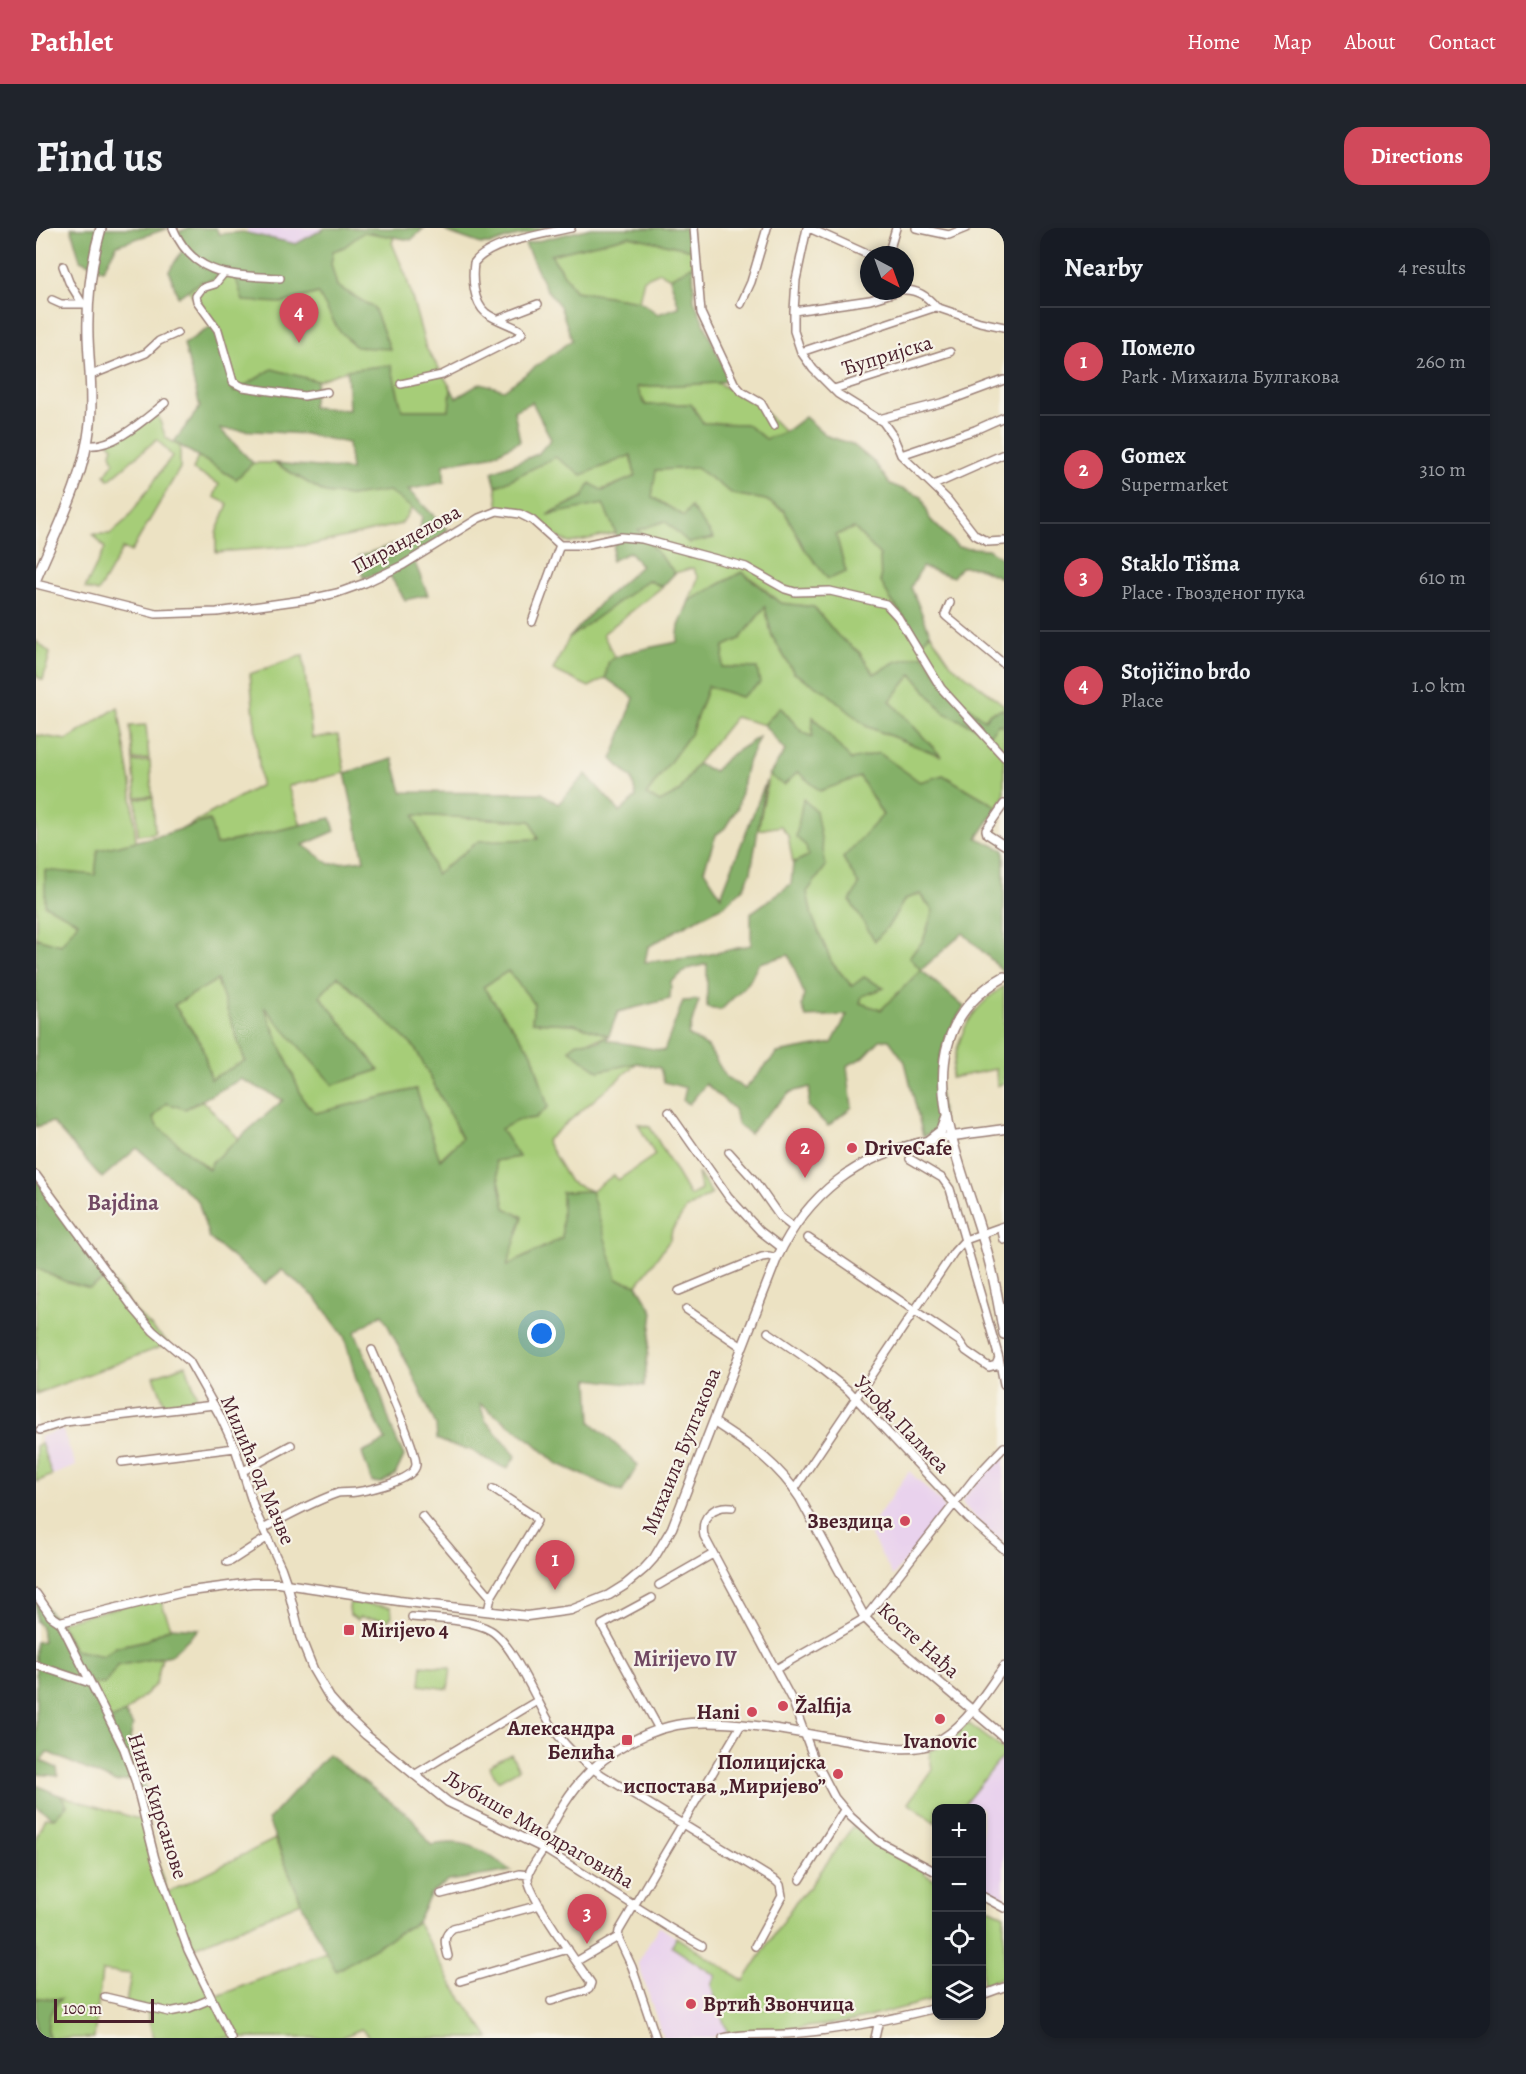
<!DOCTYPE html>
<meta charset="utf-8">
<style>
:root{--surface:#171b24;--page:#20242c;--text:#f1f3f6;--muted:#9ea1a6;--line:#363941;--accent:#d1495b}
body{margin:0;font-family:Alegreya,serif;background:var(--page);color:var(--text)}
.controls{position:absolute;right:18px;bottom:18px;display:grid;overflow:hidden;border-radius:12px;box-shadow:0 3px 9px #0003}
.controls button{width:54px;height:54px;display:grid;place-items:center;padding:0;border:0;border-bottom:2px solid var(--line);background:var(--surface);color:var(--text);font:30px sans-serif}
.compass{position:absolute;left:824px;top:18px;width:54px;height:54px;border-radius:50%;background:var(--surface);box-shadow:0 3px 9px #0003;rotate:139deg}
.scale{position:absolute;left:18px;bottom:15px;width:100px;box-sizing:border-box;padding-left:6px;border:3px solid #4a1f2b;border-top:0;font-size:16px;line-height:21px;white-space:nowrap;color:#4a1f2b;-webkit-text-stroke:4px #f7f3e8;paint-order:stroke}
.you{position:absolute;left:506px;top:1106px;width:21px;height:21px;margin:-15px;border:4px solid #fff;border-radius:50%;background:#1a73e8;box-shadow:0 0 0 9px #1a73e833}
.badge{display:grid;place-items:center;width:39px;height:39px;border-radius:50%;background:var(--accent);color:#fff;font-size:20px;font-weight:700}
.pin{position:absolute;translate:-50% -50px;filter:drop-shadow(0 2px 3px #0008)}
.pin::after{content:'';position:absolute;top:32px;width:21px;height:18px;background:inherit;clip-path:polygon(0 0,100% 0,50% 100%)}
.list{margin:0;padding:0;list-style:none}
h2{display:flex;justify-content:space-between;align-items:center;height:78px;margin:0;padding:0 24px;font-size:26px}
h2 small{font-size:20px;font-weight:400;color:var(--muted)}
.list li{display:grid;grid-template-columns:39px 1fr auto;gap:18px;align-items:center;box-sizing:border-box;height:108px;padding:0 24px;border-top:2px solid var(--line)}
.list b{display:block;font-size:22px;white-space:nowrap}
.list p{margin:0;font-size:20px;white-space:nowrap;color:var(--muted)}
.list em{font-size:20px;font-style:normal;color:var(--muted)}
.icon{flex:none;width:33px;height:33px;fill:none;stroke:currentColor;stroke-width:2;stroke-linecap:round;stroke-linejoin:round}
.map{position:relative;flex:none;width:968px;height:1810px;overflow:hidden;border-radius:18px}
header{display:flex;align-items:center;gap:36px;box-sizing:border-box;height:84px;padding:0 30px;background:var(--accent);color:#fff}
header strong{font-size:28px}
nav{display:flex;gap:33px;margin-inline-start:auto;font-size:21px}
.intro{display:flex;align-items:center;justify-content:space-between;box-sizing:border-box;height:144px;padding:0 36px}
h1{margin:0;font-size:42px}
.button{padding:15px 27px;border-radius:18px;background:var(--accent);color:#fff;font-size:21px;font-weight:700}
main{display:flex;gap:36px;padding:0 36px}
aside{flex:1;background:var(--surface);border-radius:18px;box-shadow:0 3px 9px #0003}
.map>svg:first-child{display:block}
.built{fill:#e9d2ed}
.green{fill:#a6cd78;stroke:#787652;stroke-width:1.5}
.forest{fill:#84b068;stroke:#67684a;stroke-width:1.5;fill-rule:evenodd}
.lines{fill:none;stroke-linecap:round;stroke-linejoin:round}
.minor-casing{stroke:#9b8077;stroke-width:10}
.tertiary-casing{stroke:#9b8077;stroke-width:11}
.secondary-casing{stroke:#9b8077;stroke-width:12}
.minor{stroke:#fff;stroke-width:7}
.tertiary{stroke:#fff;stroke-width:8}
.secondary{stroke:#fff;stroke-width:9}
.poi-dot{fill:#d1495b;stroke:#f7f3e8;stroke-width:2}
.labels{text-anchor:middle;stroke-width:4.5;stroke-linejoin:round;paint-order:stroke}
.street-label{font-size:21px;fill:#4a1f2b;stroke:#f7f3e8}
.poi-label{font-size:21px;font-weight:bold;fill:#4a1f2b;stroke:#f7f3e8;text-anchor:start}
.neighbourhood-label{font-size:22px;font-weight:bold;fill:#714963;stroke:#f7f3e8}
</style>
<header>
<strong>Pathlet</strong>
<nav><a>Home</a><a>Map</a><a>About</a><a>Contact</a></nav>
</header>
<div class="intro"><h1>Find us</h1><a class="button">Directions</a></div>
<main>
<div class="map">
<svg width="968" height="1810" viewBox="0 0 968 1810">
<rect width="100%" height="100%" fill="#f7f3e8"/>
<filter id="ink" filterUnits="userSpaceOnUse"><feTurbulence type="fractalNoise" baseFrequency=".0167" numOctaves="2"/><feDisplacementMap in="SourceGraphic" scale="12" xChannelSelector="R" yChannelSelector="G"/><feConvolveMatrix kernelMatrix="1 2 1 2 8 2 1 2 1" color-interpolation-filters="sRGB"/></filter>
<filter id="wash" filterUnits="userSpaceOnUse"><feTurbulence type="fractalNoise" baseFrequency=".008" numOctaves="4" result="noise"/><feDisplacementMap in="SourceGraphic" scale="24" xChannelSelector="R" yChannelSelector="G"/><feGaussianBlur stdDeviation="1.35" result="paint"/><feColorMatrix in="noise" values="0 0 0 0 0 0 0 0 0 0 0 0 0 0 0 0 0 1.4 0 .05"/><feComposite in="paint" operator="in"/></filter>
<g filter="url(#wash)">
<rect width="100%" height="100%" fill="#ece2c3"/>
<path class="built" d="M211 0H307L308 14 212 20Z
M26 1201 40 1238 16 1247 3 1209Z
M968 1224V1314L955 1306 928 1278 926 1273 944 1249Z
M873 1243 906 1275 908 1280 907 1284 857 1348 832 1302Z
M968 1527V1672L946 1660V1580H925Z
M623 1698 697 1748 693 1804 673 1810H627L602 1735Z"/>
<path class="green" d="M328 3 358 9 356 15 370 48 390 120 415 160 414 182H366L355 137 311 142 281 153 236 141 198 165 179 96 152 62 164 54 200 47 245 75 283 65 302 101 354 121 338 80 301 58 295 36 297 23 308 19Z
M593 8 656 22 657 37 634 50 624 44 608 51 603 73 539 63 515 27Z
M681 155 717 172 749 204 730 212 710 196 667 195 655 176 610 177 600 159Z
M120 182 130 210 144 218V240L95 324 87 320 62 364 49 360 69 320 57 306H74L91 291 136 228 121 211 73 252 69 247 78 234 75 225 77 219 72 214Z
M595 227 599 249 547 269 514 285 567 276 580 305 534 315C502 304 504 279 463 281L460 259 519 229 546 247Z
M162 228 200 251 217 235H239L289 265 314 268 353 262 376 280 365 296 275 317 180 324V305L192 276 178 269 183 256 157 242Z
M660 240 697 266 730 272 748 283 768 320 810 344 800 307 818 300 844 327 845 354 855 372 875 398 884 416 894 405 915 436 968 477V481L954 485 949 492 915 465 887 427 859 434 838 446 823 424 802 408 778 379 744 375 724 357 706 344 653 373 662 350 657 340 639 345 601 302 629 293 653 315 655 279 648 288 616 269 619 242Z
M613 351 626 359 567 406 579 430 573 435 570 450 553 459 517 442 533 410Z
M729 379 736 408 758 445 789 463 832 499 904 527 854 473 876 446 908 485 963 496 968 499V568L962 579 907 547 884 554 843 525 815 533 778 490 777 510 766 504 744 479 728 497 699 489 661 536 643 564 624 574 610 567 655 505 672 458 705 469 721 440 686 439 688 418 704 411Z
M0 413 14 425 7 452 0 448Z
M267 427 276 510 302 507 309 545 252 558 265 597 179 617 173 592 148 600 225 557 214 446Z
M82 479 95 555 100 613 62 622 59 647 9 643 43 694 25 717 0 710V507L31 512Z
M110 497 113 531 97 532 94 498Z
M114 533 116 568 100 569 97 534Z
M762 544 784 563 824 548 847 588 807 630 853 697 869 671 884 666 897 683 887 713 873 729 885 742 845 782 824 775 826 768 848 760 816 758 796 735 776 688 771 664 779 583 767 572 772 628 757 635 752 607 745 598 722 602 733 547 748 557Z
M117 569 119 605 102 607 100 571Z
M378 587 495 593 503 611 443 613 400 646Z
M472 743 498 775 496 794 538 796 573 807C556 816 546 809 533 822L563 843 601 835 510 913 534 954 555 963 578 947 582 952 619 927 602 896 614 899 654 968 665 962 662 945 676 966 650 981 636 1002 634 1012 601 1057 581 1051 526 1010 470 1038 487 989 469 980 459 933 483 929 464 901 482 892 499 890 512 879 496 825 447 759Z
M302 748 379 820 426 910 403 932 380 861 280 885 268 873 227 777 297 857 343 842 284 768Z
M181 752 209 833 175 851 165 815 138 777Z
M968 758V855L961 858 960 841 915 850C922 807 931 783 968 758Z
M167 873 203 911 176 934 174 942 121 898 117 890 130 875 149 881Z
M0 1039 73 1049 98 1082 133 1116 0 1166Z
M150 1137 161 1169 130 1180 118 1148Z
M5 1215 16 1247 0 1254V1218Z
M123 1369 135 1399 111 1412 80 1419 67 1428 38 1422 24 1394Z
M314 1374 355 1379 356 1388 350 1394 345 1395V1391L323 1389 322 1392 314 1387 313 1380Z
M126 1430 120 1456 89 1485 78 1491 72 1489 54 1455 69 1456 81 1438 98 1433Z
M386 1437 415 1440 412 1461 384 1457Z
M932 1495 968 1522V1527L925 1580H900V1595L872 1575 896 1541 893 1523 911 1515Z
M475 1526 483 1541 462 1553 453 1538Z
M23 1567 109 1593 131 1665 239 1611 265 1674 152 1722 175 1771 290 1724 300 1742 381 1694 416 1756 453 1810H335L325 1801 305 1810H117L110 1779 90 1775 95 1746 66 1743 58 1810H13C9 1794 13 1783 24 1772L0 1770V1610L9 1589 18 1590 31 1577Z
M817 1598 857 1626 889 1643 888 1646 900 1653V1771L817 1793 693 1809 675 1757 680 1748 636 1719 640 1709 708 1753 760 1673 773 1660Z
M946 1677 968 1687V1750L946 1756Z"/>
<path class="forest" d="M35 0H133L81 17 67 42 44 32Z
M153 0H180L183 6 207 4 260 16 289 0H388L375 12 328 4 308 19 297 23 295 36 301 58 338 80 354 121 320 119 302 101 282 65 245 75 207 73 199 47 164 54 142 69 133 43 148 20 139 5Z
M407 0H510L511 2 473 10 456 16H445L411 4Z
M555 0H653L656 22 593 8 515 27 539 63 603 73 622 86 643 79 634 50 657 37 658 72 693 152 681 155 601 159 609 177 655 176 667 195 710 196 730 211 749 204 769 189 791 208 816 216 839 235 854 256 886 269 894 291 922 319 952 321 968 332V351L940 339H925L917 349 886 339 875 359 894 405 884 417 875 398 855 372 845 354 844 327 818 300 800 307 810 344 792 351 768 320 748 282 730 272 697 266 660 240 620 242 616 269 648 288 655 279 678 310 653 315 629 293 602 302 639 345 626 359 612 352 533 410 567 372 605 338 594 324 575 333 580 305 567 276 511 287 547 269 554 255 567 263 599 248 595 227 546 247 519 229 460 259 456 244 502 226 515 211 496 174 478 183 484 213 455 228 408 236V254L372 262 412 302 377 330 392 367 369 372 351 343 327 350 323 328 383 308 386 288 353 263 314 268 289 265 239 235 315 242 312 215 269 206 184 201 217 235 200 251 138 214 164 179 148 116 179 96 198 164 236 141 281 153 276 179 313 182 311 142 355 137 366 182H413L415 160 420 170 445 155 468 162 536 112 524 78 510 61 489 16Z
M706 344 744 375 778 379 802 408 823 424 838 446 859 434 887 427 915 465 949 492 954 485 968 481V499L963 496 954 506 908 485 876 446 854 473 905 528 830 498 789 463 758 445 736 408 729 379 704 411 688 418 686 439 721 440 724 455 705 469 672 458 655 505 610 567 624 574 643 564 661 536 678 543 693 528 723 509 710 539 702 579 689 600 680 607 668 642 685 668 730 553 715 644 708 659 689 677 644 700 612 719 609 734 662 729 715 717V685L755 656 757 635 772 628 770 618 760 609 767 571 780 583 790 638 771 664 776 688 796 735 816 758 828 749 848 760 826 768 824 775 845 782 885 742 873 729 887 713 897 683 884 666 869 671 853 697 839 713 814 673 823 657 807 630 847 587 824 549 784 563 762 544 748 557 733 547 749 523 728 497 744 479 766 504 776 509 777 489 815 532 843 525 884 554 907 547 962 579 941 610 968 622V744L927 705 885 742 928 779C912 802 900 828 902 857 903 868 908 884 905 894 902 902 895 906 887 908L869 834 853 812H844L828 829 811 838 816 879 792 898 772 879 774 859 755 864 724 893 714 906 701 896 698 881 670 856 653 876 647 873 650 860 628 854 624 840 601 835 563 843 533 822 542 814 563 813 572 807 538 796 496 794 498 775 472 743 447 759 496 825 512 879 499 890 482 892 465 901 483 929 459 933 469 980 487 989 471 1038 526 1010V964L555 963 581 1051 601 1057 617 1084 608 1158 553 1151 555 1194 602 1237 586 1264 520 1235 497 1214 444 1176 449 1192 480 1228 471 1241 444 1228 435 1222 414 1217 401 1211 400 1197 375 1143 346 1086 319 1104 341 1155 357 1204 368 1228 359 1247 345 1255 336 1254 326 1225 350 1213 321 1154 308 1108 280 1070 246 1042 229 1056 173 1010 162 973 101 920 66 950 16 894 0 899V710L25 717 42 694 9 677V642L59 647 62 622 126 607 174 592 180 617 295 590 299 603 267 617 294 636 328 632 309 545 357 531 366 564 506 565 522 576 550 546 584 584 600 569 596 551 576 531 598 470 570 450C570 446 571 439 572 435 579 424 628 417 641 414L643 398 653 373ZM378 587 495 593 502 611 443 613 400 646ZM753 727 768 766 766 778 770 789 811 787 796 815 741 825 709 861 690 849 672 819 652 807 663 772 647 773 628 823 571 812 582 784 634 771 635 754 652 741 671 736V780L685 782 713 754 723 735ZM302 748 379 820 426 910 404 932 380 861 280 885 268 873 228 779 297 857 343 842 284 768ZM181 752 209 833 175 851 165 815 138 777ZM205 851 247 872 176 934 173 942 121 898 117 890 130 875 149 881Z
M0 950 73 1049 54 1060 28 1053 0 1040Z
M0 1366 20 1392 38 1422 67 1428 80 1419 111 1412 135 1399 163 1401 135 1427 81 1438 69 1456 50 1455 58 1464 72 1489 78 1491 89 1485 97 1498 94 1511 118 1589 112 1595 99 1552 79 1554 11 1524 5 1533 21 1540 22 1548 0 1546V1414L7 1413 5 1399 0 1393Z
M292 1526 376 1590 395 1617C433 1610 445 1621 475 1643L413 1653 395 1665 381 1694 300 1743 268 1681 232 1592Z
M0 1557 25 1568 31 1577 18 1590 0 1578Z
M0 1770 25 1771C13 1782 9 1794 13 1810H0Z"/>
</g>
<g filter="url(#ink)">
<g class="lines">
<defs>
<path id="minor" d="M137 0C158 50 198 47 244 50
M658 0 665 85 698 155 706 164 725 175 738 198
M771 0 760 52 758 83V103L765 124 777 141 802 166 847 194 857 208 865 227 911 271 939 307 952 314 968 313
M773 0 833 27
M880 0 913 7 930 0
M852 27 860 0
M27 38 33 54 46 75
M187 46 179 56 166 60 160 68 161 73 182 102 197 154 207 159 268 168 291 164
M869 62C882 62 892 69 900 79
M16 72 25 76H49
M705 76 715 54 731 0
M758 83 834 72 863 63
M463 91 502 76
M765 124 900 79 944 94 968 99
M55 147 110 125 123 113 141 105
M365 156 406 147 482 109 486 105 484 102C474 96 459 92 450 85 437 74 436 50 438 35 454 13 509 6 535 0
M798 161 914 124
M843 191 909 174 968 152
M50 217C77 221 109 191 129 175
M865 227 939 202 968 189
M898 257 968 226
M524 317H548L585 309 606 311 710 339 749 361 759 364 794 363 850 376 862 389 905 460 968 529
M0 356 120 386 181 384 274 371 301 365 329 355 367 337 443 290 461 283 484 286 496 292 524 317
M914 375 909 387 911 389 968 436
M496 394 524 317
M968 576 950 602 951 606 968 617
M633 884 692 968 724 1003 746 1020
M693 924 718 952 744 989 758 1000
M874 931 906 950 914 961 963 1130 968 1156
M0 947 98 1081 117 1103 153 1133 184 1188 199 1220 219 1283 245 1339 251 1356
M965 999 968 1012
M772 1010 907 1102 923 1113 930 1123 953 1139 960 1137 963 1130
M643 1063 726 1029 733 1028 741 1030
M650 1081 706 1119
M732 1104 780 1137 813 1163 933 1291 968 1321
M4 1202 29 1194 178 1177
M86 1234 199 1220
M207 1243 255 1217
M758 1262 918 1024 929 1012 968 998
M696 1279C678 1277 664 1288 668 1308L757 1474 776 1526 799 1570 815 1589 842 1613 900 1644
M386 1288 455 1369
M227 1301C251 1288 276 1274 302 1265 307 1264 314 1265 320 1264 332 1262 378 1253 380 1237 381 1221 344 1142 336 1122
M191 1334 195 1333 232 1309
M623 1357 677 1326
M616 1370 566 1397 623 1501
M452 1383 455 1369 501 1293 498 1288 457 1261
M376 1389C398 1391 435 1391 454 1402 476 1414 500 1472 514 1495 526 1516 546 1534 566 1547L740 1653 744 1657 746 1668 719 1718
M24 1394 88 1521 99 1552 119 1631 152 1722 195 1810
M0 1437 54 1455
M740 1441 829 1390 937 1252 968 1219
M378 1547 501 1473
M505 1619 634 1700 666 1718
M508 1620C504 1628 493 1640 492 1649 491 1667 543 1737 555 1755L553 1761 549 1763 515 1773
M764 1652 808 1582
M405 1666 484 1646 493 1647
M946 1668 968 1680
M582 1709 583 1703 705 1497
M582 1709 596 1739 620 1810
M412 1728C409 1715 406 1709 417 1700L504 1677
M541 1733 582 1709
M424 1753 532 1721
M946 1767 968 1759
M69 1769 133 1784 153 1780 175 1771
M687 1810C712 1804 739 1808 765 1805 810 1801 856 1791 900 1780
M839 1810 843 1792"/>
<path id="tertiary" d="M678 1194C714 1218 740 1233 764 1270L829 1390 840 1401 968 1509
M251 1356 265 1411 277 1441 294 1470 310 1488 330 1507 412 1574 505 1619C516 1596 528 1572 545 1553 570 1523 616 1498 655 1495 707 1492 761 1505 813 1513 839 1517 873 1526 898 1515 929 1501 948 1466 968 1439
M0 1366 15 1388 24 1394 147 1364 216 1355H243L363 1373 491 1388 535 1382 573 1367 589 1357 608 1341 618 1330 636 1300 741 1030C772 965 821 928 891 913 916 907 942 905 968 901"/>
<path id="secondary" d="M0 351C21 301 48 251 54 196 57 167 53 138 52 109 51 73 55 35 65 0
M968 749C865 806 919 919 945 1004 956 1037 962 1072 968 1106
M893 912 906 902 911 889"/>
</defs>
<use href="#minor" class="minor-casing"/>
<use href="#tertiary" class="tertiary-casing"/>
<use href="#secondary" class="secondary-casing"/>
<use href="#minor" class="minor"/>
<use href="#tertiary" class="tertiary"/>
<use href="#secondary" class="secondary"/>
</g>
</g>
<g class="poi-dot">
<circle cx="816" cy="920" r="6"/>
<circle cx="869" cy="1293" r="6"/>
<rect x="307" y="1396" width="12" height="12" rx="3"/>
<circle cx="747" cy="1478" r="6"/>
<circle cx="716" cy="1484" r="6"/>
<circle cx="904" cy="1491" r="6"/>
<rect x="585" y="1506" width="12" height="12" rx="3"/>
<circle cx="802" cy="1546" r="6"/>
<circle cx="655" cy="1776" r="6"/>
</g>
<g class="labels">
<g class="street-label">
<text transform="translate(851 127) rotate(-17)" y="7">Ћупријска</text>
<text transform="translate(370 311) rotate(-29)" y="7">Пиранделова</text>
<text transform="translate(866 1196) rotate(46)" y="7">Улофа Палмеа</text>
<text transform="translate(645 1223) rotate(-68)" y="7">Михаила Булгакова</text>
<text transform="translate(222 1242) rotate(67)" y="7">Милића од Мачве</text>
<text transform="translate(883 1412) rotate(42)" y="7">Косте Нађа</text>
<text transform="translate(122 1578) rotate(72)" y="7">Нине Кирсанове</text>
<text transform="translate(503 1601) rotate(30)" y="7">Љубише Миодраговића</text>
</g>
<g class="poi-label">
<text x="828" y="927">DriveCafe</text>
<text x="857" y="1300" text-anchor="end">Звездица</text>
<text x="325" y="1409">Mirijevo 4</text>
<text x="759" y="1485">Žalfija</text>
<text x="704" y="1491" text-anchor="end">Hani</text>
<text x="579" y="1507" text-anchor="end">Александра<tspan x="579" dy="24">Белића</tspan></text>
<text x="904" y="1520" text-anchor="middle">Ivanovic</text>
<text x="790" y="1541" text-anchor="end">Полицијска<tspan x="790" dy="24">испостава „Миријево”</tspan></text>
<text x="667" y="1783">Вртић Звончица</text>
</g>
<g class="neighbourhood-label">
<text x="87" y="982">Bajdina</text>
<text x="649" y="1438">Mirijevo IV</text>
</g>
</g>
</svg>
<div class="controls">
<button>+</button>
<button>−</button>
<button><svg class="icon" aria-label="locate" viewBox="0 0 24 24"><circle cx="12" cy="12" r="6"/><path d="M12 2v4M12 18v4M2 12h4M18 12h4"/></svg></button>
<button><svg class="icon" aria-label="layers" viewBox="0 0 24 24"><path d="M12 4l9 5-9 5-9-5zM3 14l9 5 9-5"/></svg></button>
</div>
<svg class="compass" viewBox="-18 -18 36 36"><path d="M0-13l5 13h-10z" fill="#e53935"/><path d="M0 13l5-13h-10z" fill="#9ea1a6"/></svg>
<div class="scale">100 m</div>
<div class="you"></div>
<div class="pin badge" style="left:519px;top:1362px">1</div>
<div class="pin badge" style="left:769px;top:950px">2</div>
<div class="pin badge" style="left:551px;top:1716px">3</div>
<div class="pin badge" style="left:263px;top:115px">4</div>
</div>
<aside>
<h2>Nearby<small>4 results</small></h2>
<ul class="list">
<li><span class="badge">1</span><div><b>Помело</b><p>Park · Михаила Булгакова</p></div><em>260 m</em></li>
<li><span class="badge">2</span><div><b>Gomex</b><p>Supermarket</p></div><em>310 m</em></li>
<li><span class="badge">3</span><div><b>Staklo Tišma</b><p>Place · Гвозденог пука</p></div><em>610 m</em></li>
<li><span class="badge">4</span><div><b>Stojičino brdo</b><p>Place</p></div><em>1.0 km</em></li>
</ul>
</aside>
</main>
